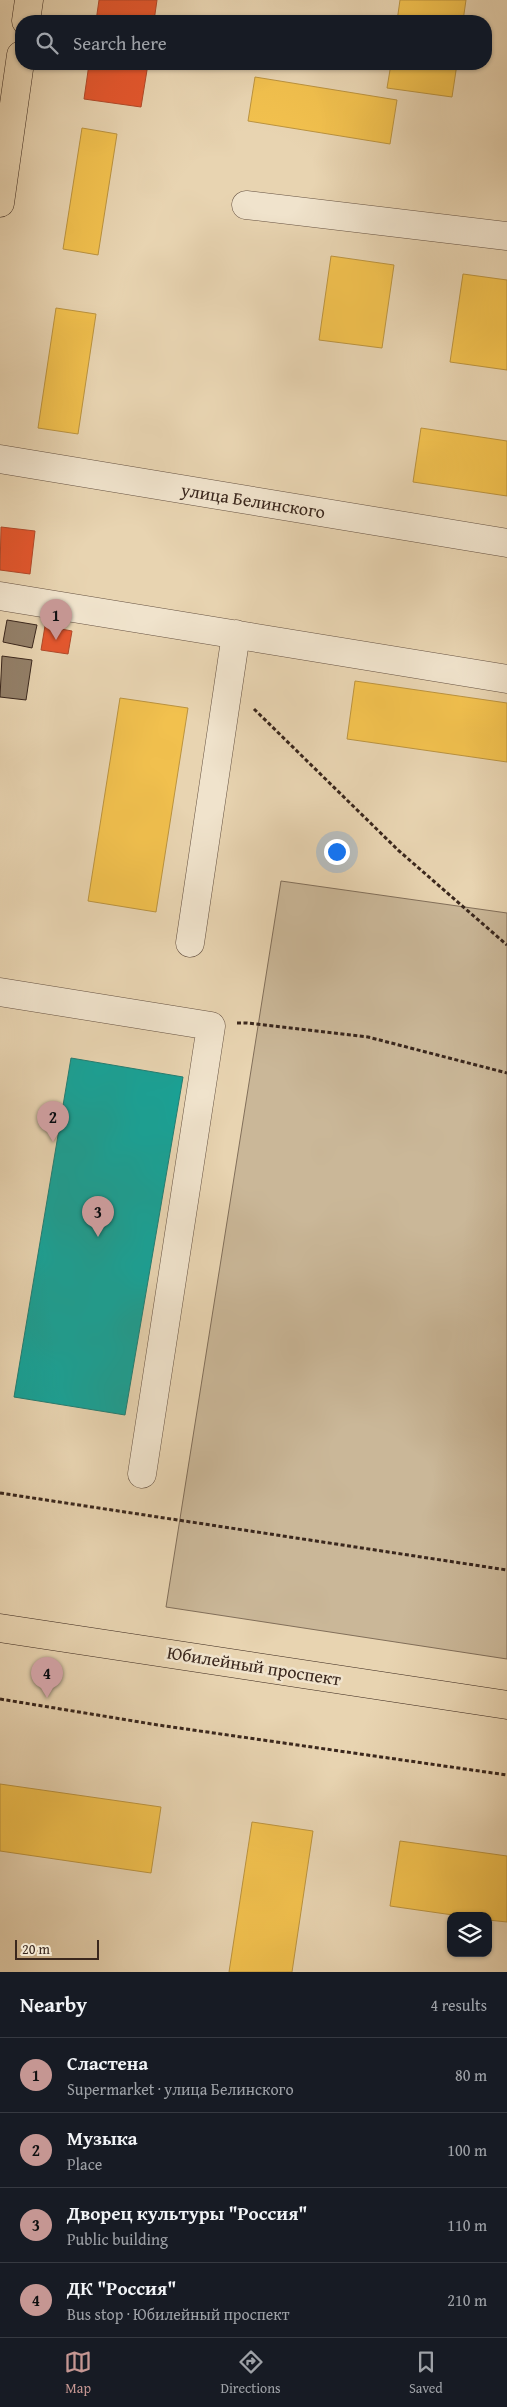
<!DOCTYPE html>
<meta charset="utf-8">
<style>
:root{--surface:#171b24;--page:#242831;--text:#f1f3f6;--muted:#9ea1a6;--line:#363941;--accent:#c59692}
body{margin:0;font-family:"Gentium Book Plus",serif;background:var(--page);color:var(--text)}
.controls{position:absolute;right:15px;bottom:15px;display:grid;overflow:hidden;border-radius:10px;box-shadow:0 1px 4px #0004}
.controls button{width:45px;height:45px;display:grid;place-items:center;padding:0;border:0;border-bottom:1px solid var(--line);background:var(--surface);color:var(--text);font:25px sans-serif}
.scale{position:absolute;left:15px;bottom:12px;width:84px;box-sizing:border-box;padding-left:5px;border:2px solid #3a271d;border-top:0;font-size:14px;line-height:18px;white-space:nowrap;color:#3a271d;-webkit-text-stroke:4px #f0e3cc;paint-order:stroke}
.you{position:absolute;left:336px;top:851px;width:18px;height:18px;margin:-12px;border:4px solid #fff;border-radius:50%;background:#1a73e8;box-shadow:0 0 0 8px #1a73e833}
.badge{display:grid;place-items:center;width:32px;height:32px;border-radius:50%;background:var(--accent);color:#111;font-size:16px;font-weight:700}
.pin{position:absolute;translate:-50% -41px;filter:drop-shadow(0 1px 2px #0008)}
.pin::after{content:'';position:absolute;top:26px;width:18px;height:15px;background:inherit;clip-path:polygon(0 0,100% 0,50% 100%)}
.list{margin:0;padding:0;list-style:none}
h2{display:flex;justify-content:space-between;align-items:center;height:65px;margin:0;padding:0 20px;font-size:21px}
h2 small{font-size:16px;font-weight:400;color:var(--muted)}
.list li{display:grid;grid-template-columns:32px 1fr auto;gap:15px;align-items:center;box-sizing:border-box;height:75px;padding:0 20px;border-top:1px solid var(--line)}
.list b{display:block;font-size:19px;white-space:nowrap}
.list p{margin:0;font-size:16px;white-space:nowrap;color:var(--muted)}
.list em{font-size:16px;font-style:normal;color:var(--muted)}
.icon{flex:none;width:28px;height:28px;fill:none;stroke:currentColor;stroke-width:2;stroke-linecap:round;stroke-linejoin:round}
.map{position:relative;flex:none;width:507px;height:1972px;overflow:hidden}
.search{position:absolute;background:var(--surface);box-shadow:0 1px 4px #0004;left:15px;right:15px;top:15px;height:55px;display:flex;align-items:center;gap:12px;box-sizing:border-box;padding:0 18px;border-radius:20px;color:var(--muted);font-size:19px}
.sheet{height:365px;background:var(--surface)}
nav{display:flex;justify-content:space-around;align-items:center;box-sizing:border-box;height:70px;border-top:1px solid var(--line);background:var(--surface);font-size:14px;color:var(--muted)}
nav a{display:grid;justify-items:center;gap:2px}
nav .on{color:var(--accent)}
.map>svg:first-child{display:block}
.green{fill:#cab798;stroke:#826f5a}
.homes{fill:#f2c14e;stroke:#bb933f}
.shops{fill:#e4572e;stroke:#b14929}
.public{fill:#17a398;stroke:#227e73}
.building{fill:#94816a;stroke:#3a271d}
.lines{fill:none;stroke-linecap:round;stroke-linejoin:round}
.minor-casing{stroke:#665242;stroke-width:29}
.major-casing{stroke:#3a271d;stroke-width:29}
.path{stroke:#3a271d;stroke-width:3;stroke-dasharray:4 2.5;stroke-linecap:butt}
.minor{stroke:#f0e3cc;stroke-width:28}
.major{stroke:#e8d4b1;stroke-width:28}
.labels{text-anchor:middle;stroke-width:5;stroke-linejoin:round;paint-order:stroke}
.street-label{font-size:18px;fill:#3a271d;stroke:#f0e3cc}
</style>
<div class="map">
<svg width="507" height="1972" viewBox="0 0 507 1972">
<rect width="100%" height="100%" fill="#e8d4b1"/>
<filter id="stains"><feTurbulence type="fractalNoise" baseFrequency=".004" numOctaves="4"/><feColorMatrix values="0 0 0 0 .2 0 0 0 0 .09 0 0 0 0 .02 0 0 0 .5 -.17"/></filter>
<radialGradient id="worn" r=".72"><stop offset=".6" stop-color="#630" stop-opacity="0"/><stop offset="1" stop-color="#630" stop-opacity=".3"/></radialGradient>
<path class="green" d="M281 881 507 913V1659L166 1607Z"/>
<path class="homes" d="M400 0H466L463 21H397Z
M391 64H457L452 97 387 88Z
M255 77 397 100 390 144 248 121Z
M82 128 117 134 98 255 63 249Z
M331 256 394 265 382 348 319 340Z
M463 274 507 280V370L450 362Z
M56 308 96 314 78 434 38 428Z
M421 428 507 441V496L413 482Z
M355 681 507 703V762L347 739Z
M120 698 188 708 156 912 88 901Z
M0 1784 161 1807 151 1873 0 1851Z
M252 1822 313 1831 292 1972H229Z
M400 1841 507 1856V1922L488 1920V1916H460L390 1906Z"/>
<path class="shops" d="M99 0H157L154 21H96Z
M89 64H148L141 107 84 99Z
M1 527 35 531 30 574 0 570Z
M45 626 72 631 68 654 41 650Z"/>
<path class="public" d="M71 1058 183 1077 125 1415 14 1397Z"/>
<path class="building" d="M7 620 37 625 32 648 3 642Z
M2 656 32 660 26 700 0 697Z"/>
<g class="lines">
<defs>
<path id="minor" d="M246 205 507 236
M0 459 507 543
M0 596 507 679
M190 943 236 634
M0 992 211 1026 142 1474"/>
<path id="major" d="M26 21 29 0
M0 203 21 55
M0 1628 507 1705"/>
</defs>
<use href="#minor" class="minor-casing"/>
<use href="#major" class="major-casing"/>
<path class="path" d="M254 709 398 850 507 945
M237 1023H247L368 1037 507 1073
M0 1493 507 1570
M0 1699 158 1725 507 1775"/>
<use href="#minor" class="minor"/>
<use href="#major" class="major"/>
</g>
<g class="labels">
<g class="street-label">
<text transform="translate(253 501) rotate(9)" y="6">улица Белинского</text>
<text transform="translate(254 1666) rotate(9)" y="6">Юбилейный проспект</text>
</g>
</g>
<rect width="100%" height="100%" filter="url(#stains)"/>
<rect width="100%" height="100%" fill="url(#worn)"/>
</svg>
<div class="controls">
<button><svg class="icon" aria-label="layers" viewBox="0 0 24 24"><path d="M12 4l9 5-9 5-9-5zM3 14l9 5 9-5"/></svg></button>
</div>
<div class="scale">20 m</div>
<div class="you"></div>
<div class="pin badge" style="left:56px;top:640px">1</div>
<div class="pin badge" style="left:53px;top:1142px">2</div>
<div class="pin badge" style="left:98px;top:1237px">3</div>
<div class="pin badge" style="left:47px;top:1698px">4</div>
<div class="search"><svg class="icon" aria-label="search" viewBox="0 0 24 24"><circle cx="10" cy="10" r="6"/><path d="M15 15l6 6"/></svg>Search here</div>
</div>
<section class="sheet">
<h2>Nearby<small>4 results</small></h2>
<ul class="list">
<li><span class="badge">1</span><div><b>Сластена</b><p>Supermarket · улица Белинского</p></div><em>80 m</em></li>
<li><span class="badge">2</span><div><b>Музыка</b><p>Place</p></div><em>100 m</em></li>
<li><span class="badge">3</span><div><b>Дворец культуры &quot;Россия&quot;</b><p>Public building</p></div><em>110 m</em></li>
<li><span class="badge">4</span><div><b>ДК &quot;Россия&quot;</b><p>Bus stop · Юбилейный проспект</p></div><em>210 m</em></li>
</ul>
</section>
<nav>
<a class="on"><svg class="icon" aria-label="map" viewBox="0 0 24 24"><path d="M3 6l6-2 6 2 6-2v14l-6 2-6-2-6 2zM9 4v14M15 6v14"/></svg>Map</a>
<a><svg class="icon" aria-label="directions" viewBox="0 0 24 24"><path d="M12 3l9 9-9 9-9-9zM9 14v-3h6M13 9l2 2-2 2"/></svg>Directions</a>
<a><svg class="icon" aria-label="saved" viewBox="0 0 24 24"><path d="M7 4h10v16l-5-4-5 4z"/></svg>Saved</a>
</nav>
